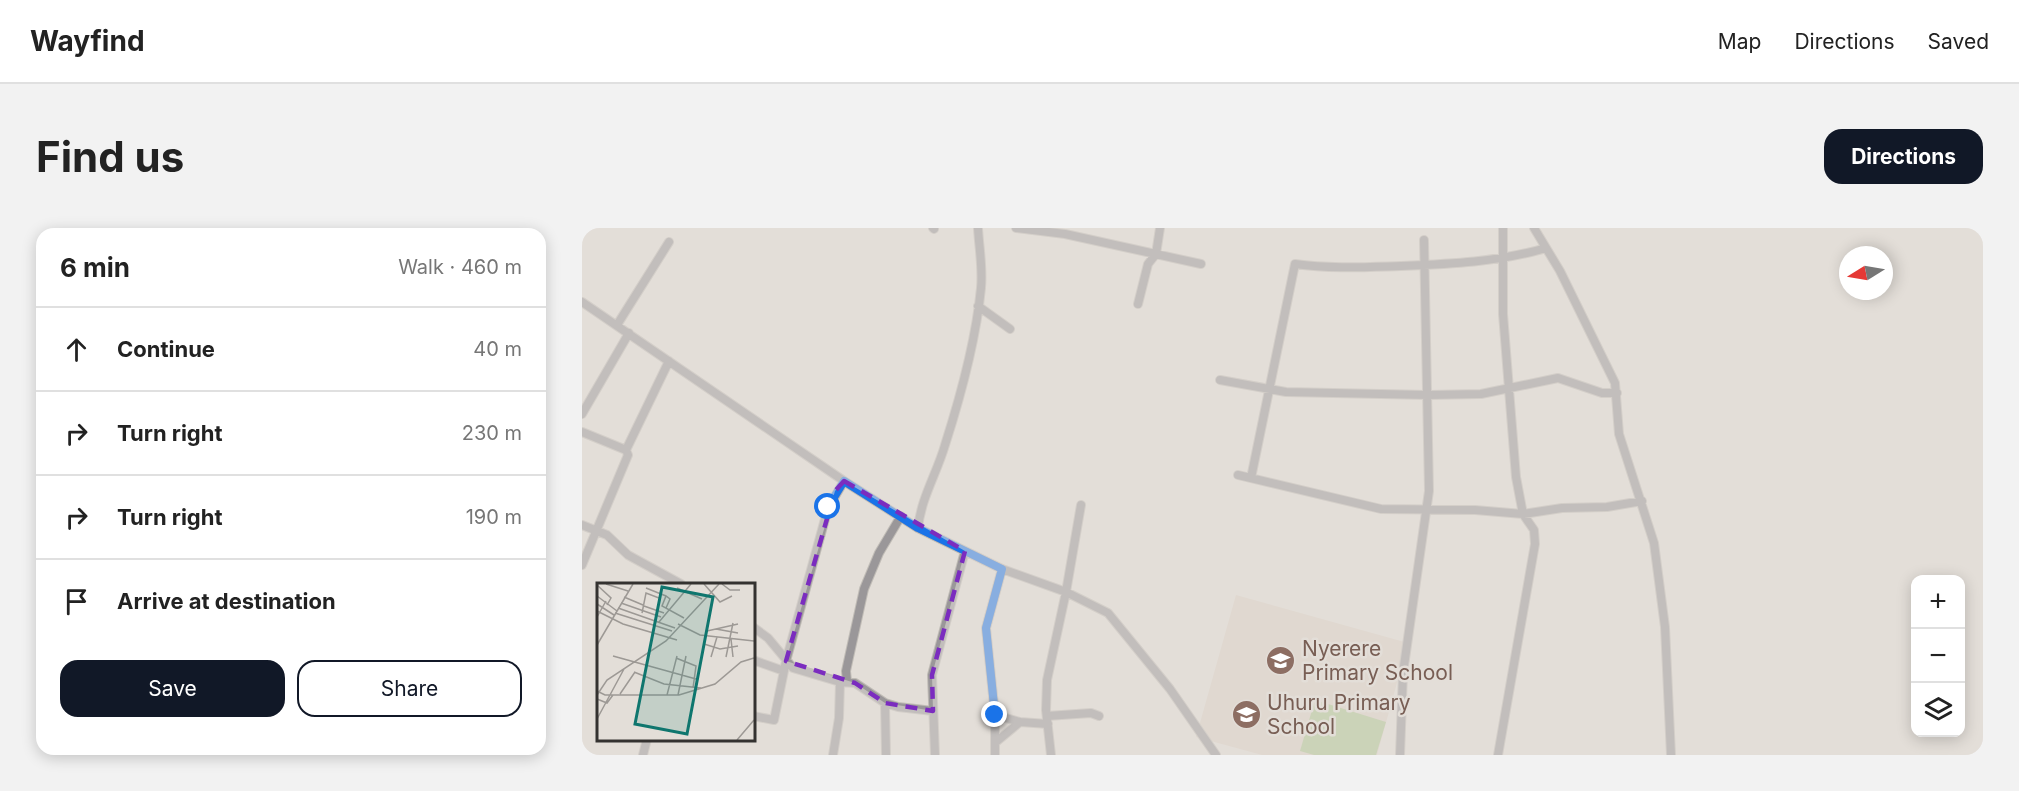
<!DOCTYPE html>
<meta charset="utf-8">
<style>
:root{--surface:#fff;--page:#f2f2f2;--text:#222;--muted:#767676;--line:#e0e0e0;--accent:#111827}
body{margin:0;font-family:Inter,sans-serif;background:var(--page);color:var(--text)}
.controls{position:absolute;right:18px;bottom:18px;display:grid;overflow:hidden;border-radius:12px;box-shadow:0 3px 15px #0003}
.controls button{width:54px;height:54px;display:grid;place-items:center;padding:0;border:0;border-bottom:2px solid var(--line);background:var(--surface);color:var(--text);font:30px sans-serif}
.compass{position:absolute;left:1257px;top:18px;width:54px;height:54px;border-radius:50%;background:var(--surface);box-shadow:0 3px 15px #0003;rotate:259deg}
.stop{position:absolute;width:18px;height:18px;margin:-14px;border:4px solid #1a73e8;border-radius:50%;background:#fff}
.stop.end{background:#1a73e8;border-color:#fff;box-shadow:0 2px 6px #0008}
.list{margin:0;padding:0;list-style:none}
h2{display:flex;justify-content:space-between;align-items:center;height:78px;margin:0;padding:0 24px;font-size:26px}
h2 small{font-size:20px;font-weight:400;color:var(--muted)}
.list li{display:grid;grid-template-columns:39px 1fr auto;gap:18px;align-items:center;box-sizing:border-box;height:84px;padding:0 24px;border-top:2px solid var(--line)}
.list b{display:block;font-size:22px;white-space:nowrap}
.list em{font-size:20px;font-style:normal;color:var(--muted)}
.actions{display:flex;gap:12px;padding:18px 24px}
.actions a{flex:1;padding:14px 0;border:2px solid var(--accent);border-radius:18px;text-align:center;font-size:21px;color:var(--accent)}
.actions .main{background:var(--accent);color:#fff}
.icon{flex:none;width:33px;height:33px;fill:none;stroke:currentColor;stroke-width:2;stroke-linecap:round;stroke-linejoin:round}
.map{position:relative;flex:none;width:1401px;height:527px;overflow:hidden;border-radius:18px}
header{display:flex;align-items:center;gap:36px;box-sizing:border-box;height:84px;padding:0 30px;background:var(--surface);border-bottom:2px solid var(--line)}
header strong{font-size:28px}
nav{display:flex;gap:33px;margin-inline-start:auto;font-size:21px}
.intro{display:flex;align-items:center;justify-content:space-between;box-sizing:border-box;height:144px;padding:0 36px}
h1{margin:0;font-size:42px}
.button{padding:15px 27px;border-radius:18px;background:var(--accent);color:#fff;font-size:21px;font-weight:700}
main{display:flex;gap:36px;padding:0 36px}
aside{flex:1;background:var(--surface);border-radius:18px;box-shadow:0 3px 15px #0003}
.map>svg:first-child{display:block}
.built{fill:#dbd1c5}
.green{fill:#adc591}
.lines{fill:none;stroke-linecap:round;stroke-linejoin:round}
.minor-casing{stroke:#c0bcb6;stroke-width:10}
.minor{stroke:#9a9799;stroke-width:8}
.route{stroke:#1a73e8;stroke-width:8}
.marked{fill:none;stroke:#7b2cbf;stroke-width:4.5;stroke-dasharray:12 8;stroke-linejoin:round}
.labels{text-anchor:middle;stroke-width:5;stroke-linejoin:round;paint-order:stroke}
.education-label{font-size:21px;fill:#785e54;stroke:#e3ded8;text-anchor:start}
.inset-road{fill:none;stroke:#9d9995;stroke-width:1.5}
.view{fill:#0f766e;fill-opacity:0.15;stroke:#0f766e;stroke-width:3}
.inset-edge{fill:none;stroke:#343230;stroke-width:3}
</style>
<header>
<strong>Wayfind</strong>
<nav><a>Map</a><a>Directions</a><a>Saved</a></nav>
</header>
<div class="intro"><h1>Find us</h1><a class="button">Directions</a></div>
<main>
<aside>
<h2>6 min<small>Walk · 460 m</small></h2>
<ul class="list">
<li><svg class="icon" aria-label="ahead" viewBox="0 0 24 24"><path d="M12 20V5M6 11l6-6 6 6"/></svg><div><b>Continue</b></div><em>40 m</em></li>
<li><svg class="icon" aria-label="right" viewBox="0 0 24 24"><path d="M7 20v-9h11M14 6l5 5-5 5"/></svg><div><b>Turn right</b></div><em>230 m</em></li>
<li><svg class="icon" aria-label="right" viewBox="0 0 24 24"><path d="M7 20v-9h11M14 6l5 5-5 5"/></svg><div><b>Turn right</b></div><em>190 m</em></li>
<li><svg class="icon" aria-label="arrive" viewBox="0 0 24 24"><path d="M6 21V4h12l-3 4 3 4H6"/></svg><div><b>Arrive at destination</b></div></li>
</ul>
<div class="actions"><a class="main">Save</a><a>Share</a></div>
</aside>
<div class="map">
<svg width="1401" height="527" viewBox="0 0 1401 527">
<rect width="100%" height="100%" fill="#e3ded8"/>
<path class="built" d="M654 367 826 415 795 527H680L614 509Z"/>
<path class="green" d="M733 472 804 494 794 527H732L718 523Z"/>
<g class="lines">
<defs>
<path id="minor" d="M351 0 352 1
M434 0 483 6 619 36
M952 0 978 43 1033 155 1037 206 1072 315 1083 399 1089 527
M0 74 262 253 336 300 420 341 484 364 526 385 588 461 634 527
M556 76 566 36 574 26 578 0
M396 78 428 101
M35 97 87 14
M638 152 704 164 846 167 899 166 976 150 1020 165H1035
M0 186 47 105
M0 204 44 222 46 227 0 337
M44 222 87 133
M656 247 799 281 893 282 941 286 980 280 1025 279 1060 273
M669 250 713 36C748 41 784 39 819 38 868 36 917 34 964 20
M0 297 25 307 46 327 99 356
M336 300C339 270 355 245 363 217 379 167 394 112 399 60 401 40 397 19 396 0
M171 399 186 410 211 440 258 454 273 455 303 475 316 479 351 483
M171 432 202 443
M265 453 264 443 282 361 297 325 319 288
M303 475 304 527
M413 487 438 494 466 496
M171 488 192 492 204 433 246 280 262 253
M465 488 509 485 517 488
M414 514 438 494
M61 527 65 511
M251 527 257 490 258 454
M353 527 350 447 383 323
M413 527V487L404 400 420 341
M469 527 464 482 465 452 484 364 499 277
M818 527 821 445 847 263 842 12
M916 527 953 316 952 302 941 286 934 249 921 86V0"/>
</defs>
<use href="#minor" class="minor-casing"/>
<use href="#minor" class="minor"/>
</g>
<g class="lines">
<path class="route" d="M246 279 262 253 336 300 420 341 404 400 413 487"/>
</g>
<path d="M0 0H1401V527H0ZM262 253 383 323 350 447 351 483 303 475 273 455 204 433 253 263Z" fill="#e3ded8" fill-opacity=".55" fill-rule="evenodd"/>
<path class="marked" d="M262 253 383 323 350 447 351 483 303 475 273 455 204 433 253 263Z"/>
<defs>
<symbol id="school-disc" viewBox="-11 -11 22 22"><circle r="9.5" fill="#8d6e63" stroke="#e3ded8"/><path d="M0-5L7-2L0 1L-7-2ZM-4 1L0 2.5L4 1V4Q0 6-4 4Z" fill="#fff"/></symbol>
</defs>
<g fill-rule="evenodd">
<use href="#school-disc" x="682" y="416" width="33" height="33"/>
<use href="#school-disc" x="648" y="470" width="33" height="33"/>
</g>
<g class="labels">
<g class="education-label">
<text x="720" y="428">Nyerere<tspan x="720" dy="24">Primary School</tspan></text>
<text x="685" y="482">Uhuru Primary<tspan x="685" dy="24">School</tspan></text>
</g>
</g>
<g transform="translate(15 355)">
<rect width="158" height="158" fill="#e3ded8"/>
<path class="inset-road" d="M9 1 31 8M107 1 123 19 135 13M125 1 133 7H143M0 2 14 15 10 22M49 5 69 13M80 5 105 16M0 13 20 28M27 14 46 22M24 20 64 34M0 21 17 32M47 23 67 30M21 25 78 45M69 25 73 16 69 13 65 23 87 35M0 28 26 41 80 57M18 30 75 48M45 30 49 10 62 15M0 34 9 18M62 39 94 1M81 41 103 52 157 58M119 46 141 50M110 48 141 41M134 56 136 74M107 61 123 66 141 63M0 62 36 1M16 73 99 96M114 74 120 54M129 74 136 40M79 75 99 83 96 105M37 89 67 101 104 105M0 108 8 112H82L118 101 144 79 157 75M23 111 38 89M0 112 10 97 69 58 122 1M70 112 80 73M81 112 89 73M0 116 10 120 16 112M0 136 27 86M140 157 157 137"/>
<path class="view" d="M65 4 116 14 90 151 38 141Z"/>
<rect width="158" height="158" class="inset-edge"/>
</g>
</svg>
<div class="controls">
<button>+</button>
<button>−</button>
<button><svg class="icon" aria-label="layers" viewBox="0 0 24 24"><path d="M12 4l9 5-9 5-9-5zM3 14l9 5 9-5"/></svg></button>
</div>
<svg class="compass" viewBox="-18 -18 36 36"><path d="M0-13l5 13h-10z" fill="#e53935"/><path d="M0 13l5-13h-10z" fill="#767676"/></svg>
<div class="stop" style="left:246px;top:279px"></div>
<div class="stop end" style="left:413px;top:487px"></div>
</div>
</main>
